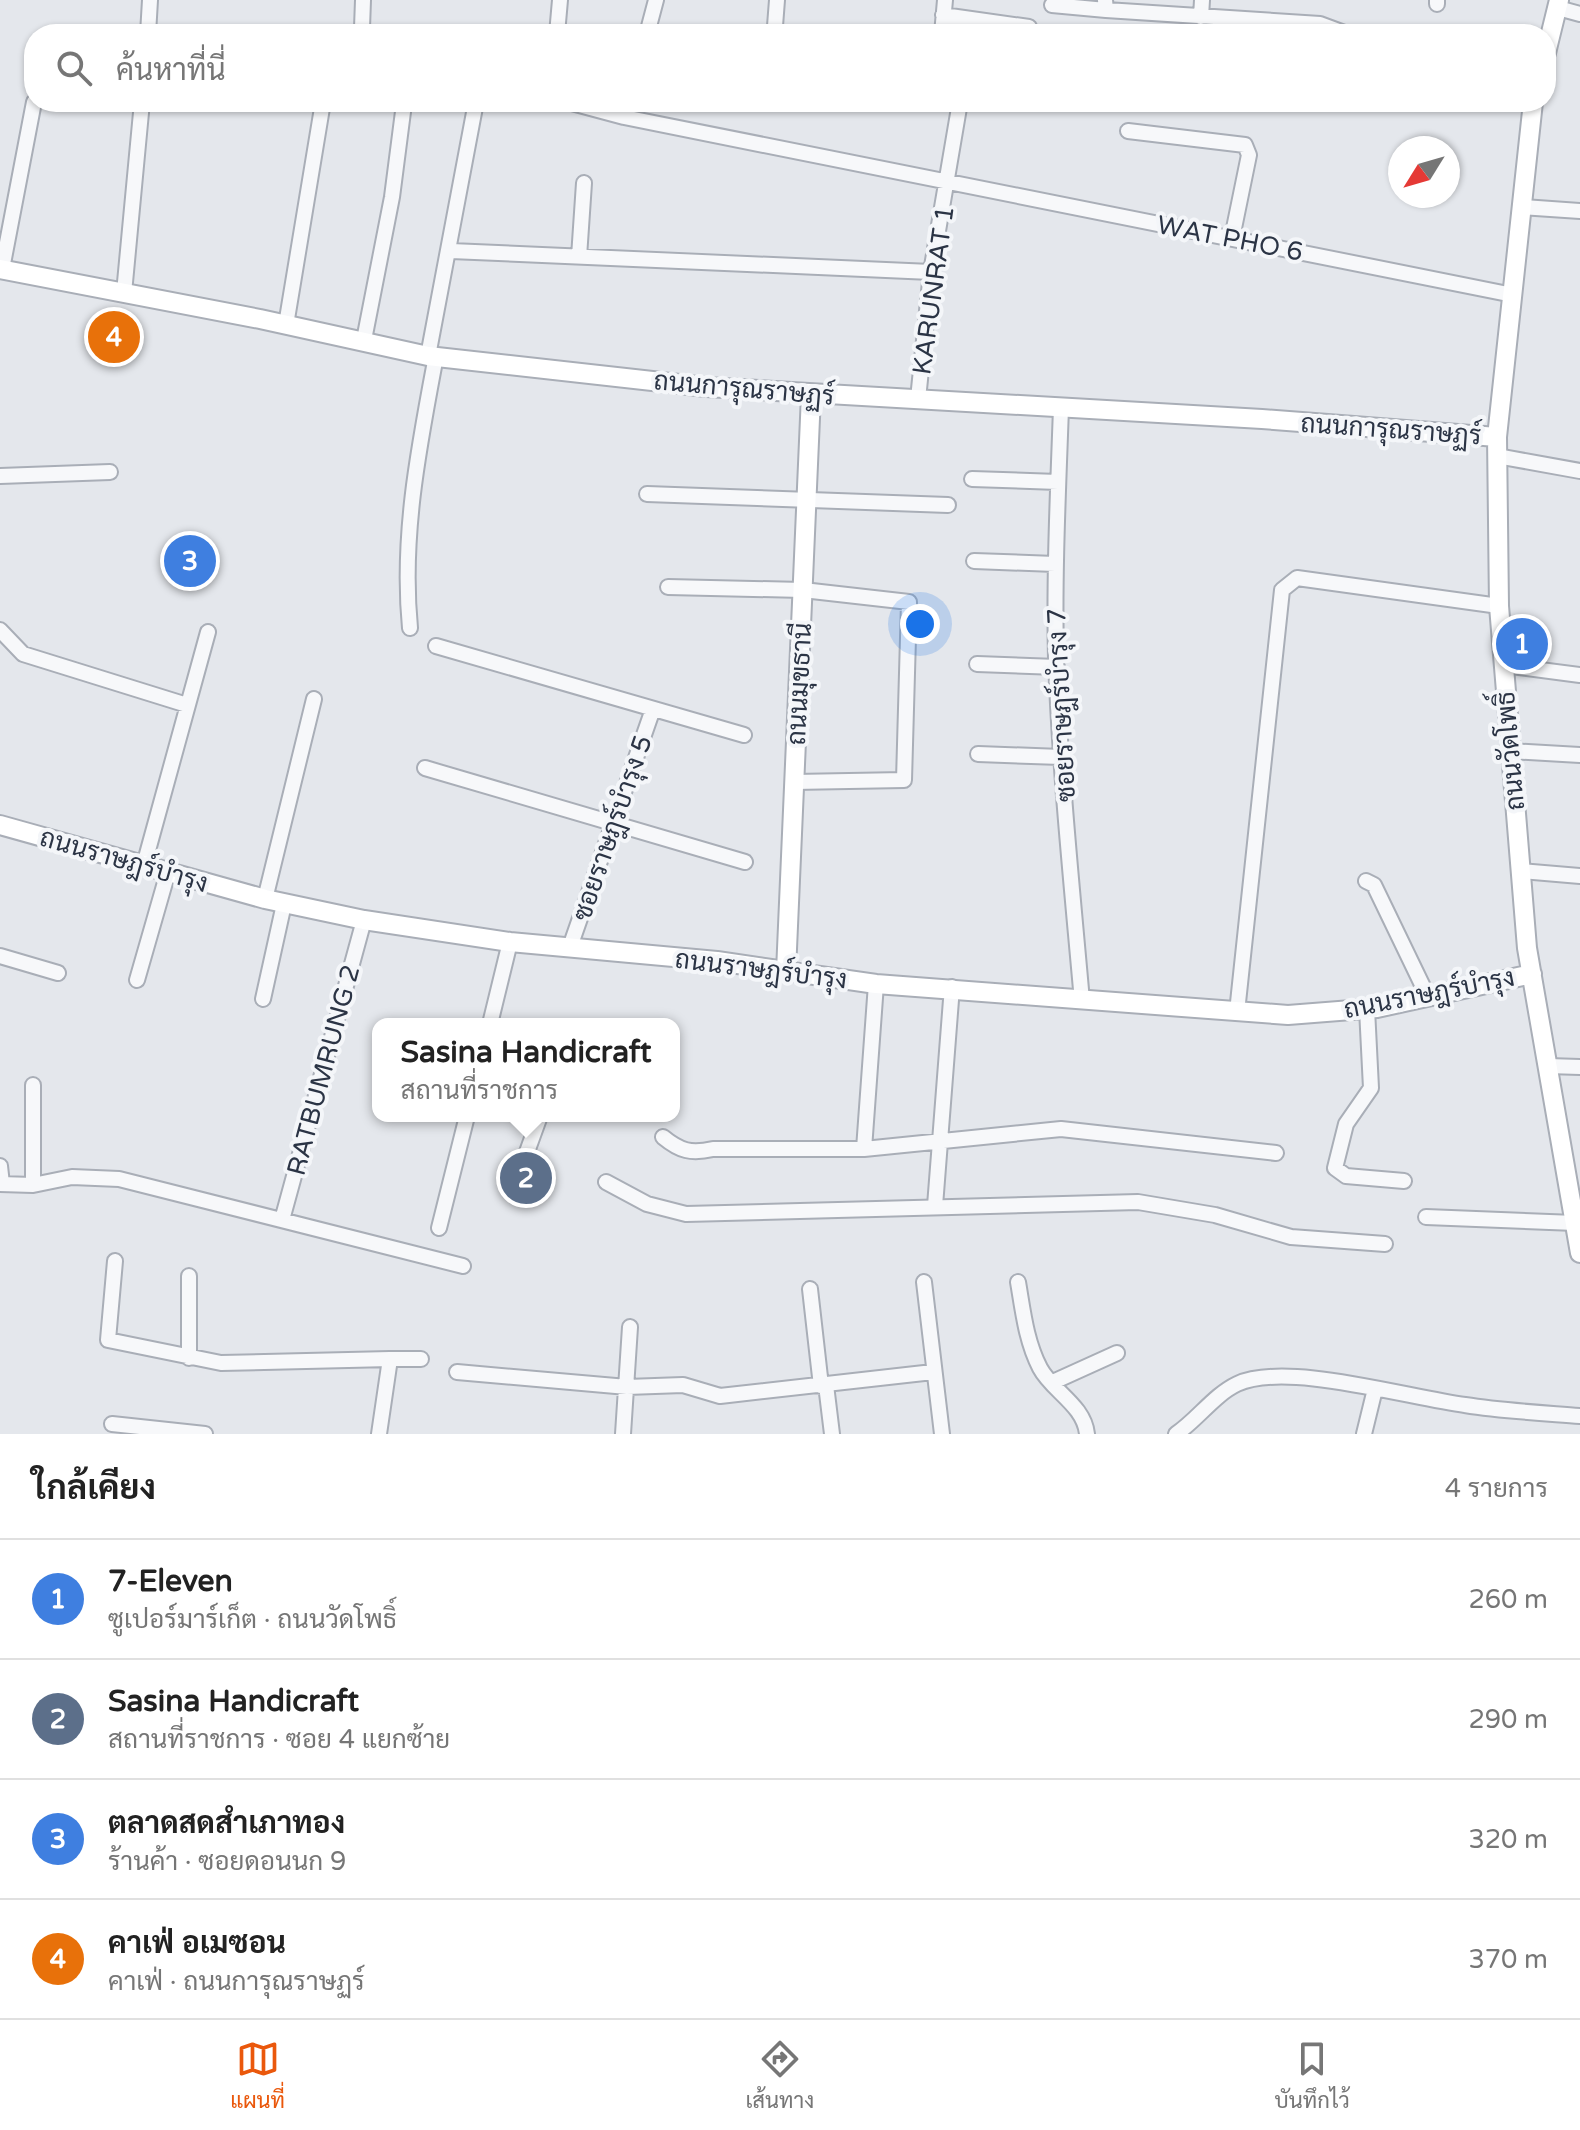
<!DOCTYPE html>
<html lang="th">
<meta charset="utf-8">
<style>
:root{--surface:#fff;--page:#f2f2f2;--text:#222;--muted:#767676;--line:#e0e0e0;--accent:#ea580c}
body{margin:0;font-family:"Varela Round",Sarabun,sans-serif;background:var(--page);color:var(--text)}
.compass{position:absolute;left:1388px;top:136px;width:72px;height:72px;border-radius:50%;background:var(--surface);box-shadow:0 2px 6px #0004;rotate:233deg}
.you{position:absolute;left:920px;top:624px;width:28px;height:28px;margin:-20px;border:6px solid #fff;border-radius:50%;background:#1a73e8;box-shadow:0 0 0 12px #1a73e833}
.badge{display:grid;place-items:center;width:52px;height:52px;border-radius:50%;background:var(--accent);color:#fff;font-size:26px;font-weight:700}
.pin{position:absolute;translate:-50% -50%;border:4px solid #fff;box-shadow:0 2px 8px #0006}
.popup{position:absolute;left:372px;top:1018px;width:308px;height:104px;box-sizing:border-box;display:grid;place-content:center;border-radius:16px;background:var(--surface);filter:drop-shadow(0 2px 6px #0005);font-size:26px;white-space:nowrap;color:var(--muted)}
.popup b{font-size:30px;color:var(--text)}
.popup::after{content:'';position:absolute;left:50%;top:100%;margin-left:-16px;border:16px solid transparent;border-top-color:var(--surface)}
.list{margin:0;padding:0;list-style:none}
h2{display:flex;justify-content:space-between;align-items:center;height:104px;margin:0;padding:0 32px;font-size:34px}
h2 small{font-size:26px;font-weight:400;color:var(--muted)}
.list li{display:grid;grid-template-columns:52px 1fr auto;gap:24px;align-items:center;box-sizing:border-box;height:120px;padding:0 32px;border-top:2px solid var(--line)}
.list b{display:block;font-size:30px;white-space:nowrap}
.list p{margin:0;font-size:26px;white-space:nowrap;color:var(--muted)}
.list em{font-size:26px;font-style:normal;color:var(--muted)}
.icon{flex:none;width:44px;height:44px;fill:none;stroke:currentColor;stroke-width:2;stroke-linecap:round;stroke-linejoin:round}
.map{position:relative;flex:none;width:1580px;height:1434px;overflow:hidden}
.search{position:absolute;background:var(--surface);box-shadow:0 2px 6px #0004;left:24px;right:24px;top:24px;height:88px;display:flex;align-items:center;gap:20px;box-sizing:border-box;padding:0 28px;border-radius:32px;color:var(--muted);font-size:30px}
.sheet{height:584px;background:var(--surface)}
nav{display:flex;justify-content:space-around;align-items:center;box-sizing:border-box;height:112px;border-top:2px solid var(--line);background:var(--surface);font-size:22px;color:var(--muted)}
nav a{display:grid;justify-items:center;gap:4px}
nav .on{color:var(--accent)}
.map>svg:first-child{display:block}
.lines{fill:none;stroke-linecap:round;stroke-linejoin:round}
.street-casing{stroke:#a9aeb7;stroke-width:18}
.secondary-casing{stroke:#a9aeb7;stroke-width:22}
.street{stroke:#f7f8fa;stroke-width:14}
.secondary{stroke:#fff;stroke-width:18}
.labels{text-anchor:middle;stroke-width:8;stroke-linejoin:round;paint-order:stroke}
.street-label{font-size:26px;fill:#2b3445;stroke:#f4f6f9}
</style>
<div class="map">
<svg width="1580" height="1434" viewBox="0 0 1580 1434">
<rect width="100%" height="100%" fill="#e4e7ec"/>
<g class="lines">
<defs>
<path id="street" d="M1105 0 1106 10 1320 24 1347 34
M1437 4V0
M1052 5 1106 10
M1558 8 1580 14
M943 15 1029 27
M1201 17 1202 0
M775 26 777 0
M148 34 150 0
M358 34 362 28 363 0
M557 34 560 0
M647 34 656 0
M942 34 945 0
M568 102 624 117 1513 295
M1128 131 1245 145 1249 155 1232 238
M1522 207 1580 211
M451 251 931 272
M579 257 584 183
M2 269 34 102
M124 293 142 102
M286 325 323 102
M364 340 392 197 404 104
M428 356 476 102
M918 399 931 272 960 102
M1061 408C1058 492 1054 576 1056 659 1060 773 1072 887 1082 1001
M1497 456 1580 471
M0 476 110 472
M972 479 1058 482
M647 494 948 505
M974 561 1055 564
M668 587 803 590 909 602 904 780 794 782
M410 628C401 536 419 446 436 356
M0 630 23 654 187 705
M436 646 744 735
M977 664 1057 667
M1503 665 1580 675
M1510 751 1580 755
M978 754 1061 757
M425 768 745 862
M144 865 208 632
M1520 871 1580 876
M1366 881 1374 885 1428 997
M265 899 314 699
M570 947 653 709
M0 956 58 973
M137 980 168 872
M263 999 284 904
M1367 1009 1371 1088 1346 1124 1335 1168 1346 1176 1404 1181
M1237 1012 1282 590 1297 578 1499 606
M490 1024 510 942
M1548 1066 1580 1067
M33 1085V1185
M663 1137C680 1151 691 1154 713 1149H864L1061 1129 1276 1153
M864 1149 876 984
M523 1163 540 1116
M0 1166 2 1184
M606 1182 647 1204 686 1214 1138 1202 1215 1215 1291 1237 1385 1244
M0 1184 33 1185 72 1177 119 1179 463 1266
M935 1206 952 987
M1426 1217 1575 1223
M282 1220 364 920
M439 1228 467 1116
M115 1261 108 1340 221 1363 390 1359 379 1434
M924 1282 942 1434
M1018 1282C1023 1311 1026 1341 1040 1368 1052 1391 1084 1405 1087 1434
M810 1289 821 1386
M189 1358V1276
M390 1359H421
M457 1372 627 1387 683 1385 720 1396 933 1372
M1053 1382 1117 1353
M826 1385 832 1434
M112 1424 205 1434
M623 1434 630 1327
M1176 1434C1197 1420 1214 1395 1237 1384 1286 1361 1409 1398 1465 1405 1503 1411 1542 1413 1580 1416
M1364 1434 1375 1389"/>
<path id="secondary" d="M1546 53 1559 0
M1533 102 1497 437 1499 606 1527 948 1580 1253
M0 269 260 319 428 356 706 387 1262 419 1497 437
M0 825 265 899 364 920 510 942 717 961 876 984 1288 1015 1377 1008 1532 974
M786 972 811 395"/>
</defs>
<use href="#street" class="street-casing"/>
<use href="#secondary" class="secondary-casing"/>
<use href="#street" class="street"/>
<use href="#secondary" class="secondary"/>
</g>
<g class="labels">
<g class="street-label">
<text transform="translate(1230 238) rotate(11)" y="9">WAT PHO 6</text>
<text transform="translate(933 290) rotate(-82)" y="9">KARUNRAT 1</text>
<text transform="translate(744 388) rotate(5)" y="9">ถนนการุณราษฏร์</text>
<text transform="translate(1391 429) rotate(4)" y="9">ถนนการุณราษฏร์</text>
<text transform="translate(799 684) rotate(-87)" y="9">ถนนมุขธานี</text>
<text transform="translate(1061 705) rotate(-93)" y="9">ซอยราษฎร์บำรุง 7</text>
<text transform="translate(1510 751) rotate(-95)" y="9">ถนนวัดโพธิ์</text>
<text transform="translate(612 828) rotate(-71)" y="9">ซอยราษฎร์บำรุง 5</text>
<text transform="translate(124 860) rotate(16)" y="9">ถนนราษฎร์บำรุง</text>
<text transform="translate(761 969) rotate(7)" y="9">ถนนราษฎร์บำรุง</text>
<text transform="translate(1429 993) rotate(-11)" y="9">ถนนราษฎร์บำรุง</text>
<text transform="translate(323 1070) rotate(-75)" y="9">RATBUMRUNG 2</text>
</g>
</g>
</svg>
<svg class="compass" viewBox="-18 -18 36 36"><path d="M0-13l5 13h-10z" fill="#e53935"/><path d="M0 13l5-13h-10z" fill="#767676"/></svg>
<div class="you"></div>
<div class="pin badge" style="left:1522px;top:644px;background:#3f7fe0">1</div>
<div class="pin badge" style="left:526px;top:1178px;background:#5c6f8a">2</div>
<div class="popup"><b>Sasina Handicraft</b>สถานที่ราชการ</div>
<div class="pin badge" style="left:190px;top:561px;background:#3f7fe0">3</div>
<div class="pin badge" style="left:114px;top:337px;background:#e8710a">4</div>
<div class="search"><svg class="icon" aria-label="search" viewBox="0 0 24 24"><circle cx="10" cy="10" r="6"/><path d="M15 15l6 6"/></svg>ค้นหาที่นี่</div>
</div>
<section class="sheet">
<h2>ใกล้เคียง<small>4 รายการ</small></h2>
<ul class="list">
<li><span class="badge" style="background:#3f7fe0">1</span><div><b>7-Eleven</b><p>ซูเปอร์มาร์เก็ต · ถนนวัดโพธิ์</p></div><em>260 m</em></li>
<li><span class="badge" style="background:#5c6f8a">2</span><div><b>Sasina Handicraft</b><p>สถานที่ราชการ · ซอย 4 แยกซ้าย</p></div><em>290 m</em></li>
<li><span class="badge" style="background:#3f7fe0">3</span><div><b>ตลาดสดสำเภาทอง</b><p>ร้านค้า · ซอยดอนนก 9</p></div><em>320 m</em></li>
<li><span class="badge" style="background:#e8710a">4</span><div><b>คาเฟ่ อเมซอน</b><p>คาเฟ่ · ถนนการุณราษฏร์</p></div><em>370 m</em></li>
</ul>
</section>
<nav>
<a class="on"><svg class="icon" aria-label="map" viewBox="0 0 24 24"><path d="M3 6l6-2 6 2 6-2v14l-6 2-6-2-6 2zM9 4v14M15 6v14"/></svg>แผนที่</a>
<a><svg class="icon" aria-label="directions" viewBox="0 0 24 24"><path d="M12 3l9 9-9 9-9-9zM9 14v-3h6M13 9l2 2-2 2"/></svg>เส้นทาง</a>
<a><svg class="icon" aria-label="saved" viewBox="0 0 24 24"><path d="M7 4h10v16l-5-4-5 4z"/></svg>บันทึกไว้</a>
</nav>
